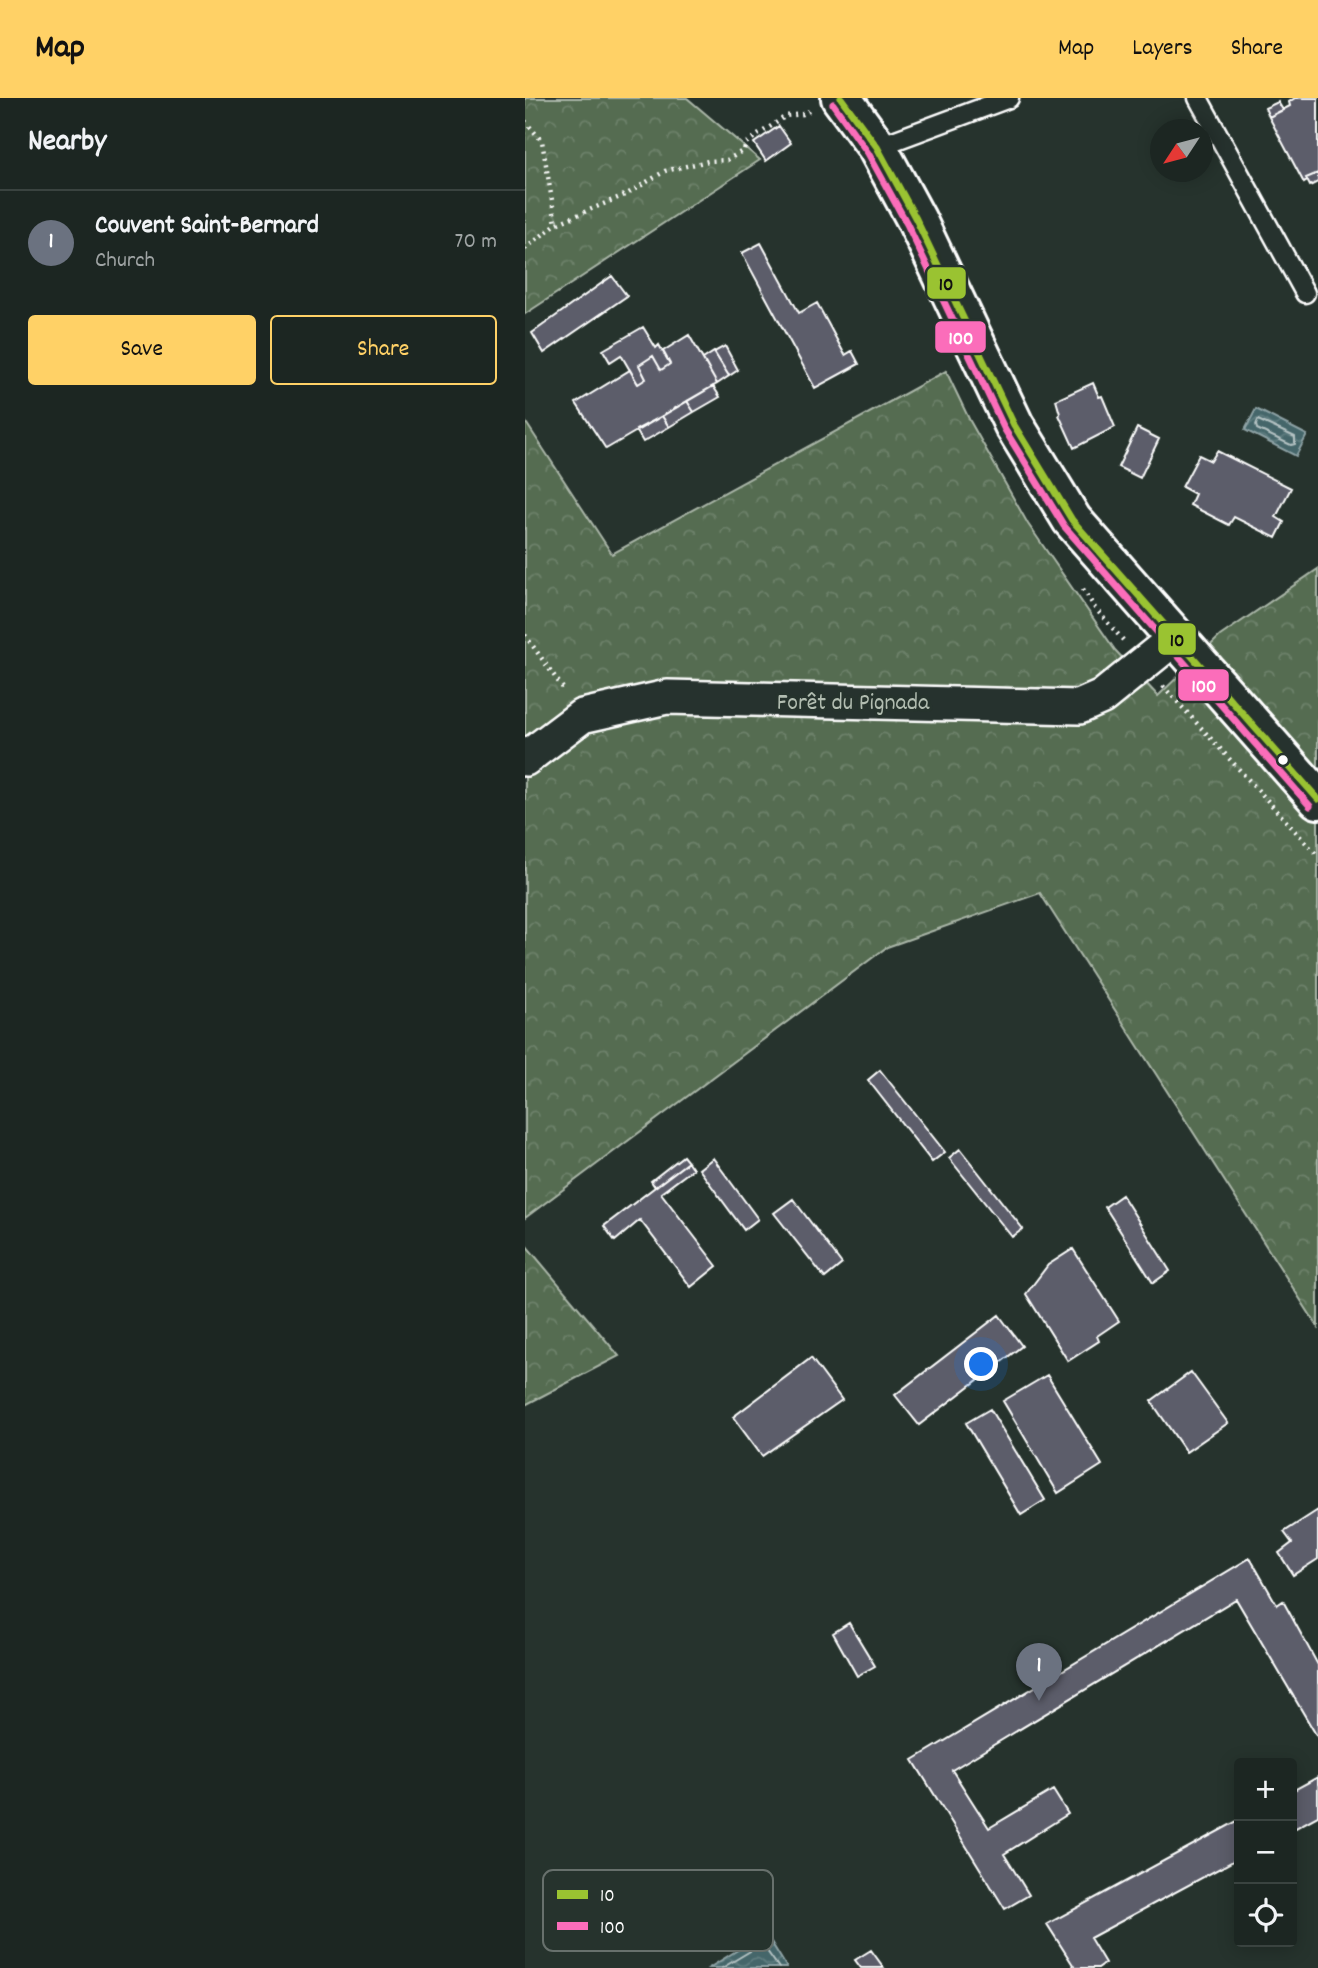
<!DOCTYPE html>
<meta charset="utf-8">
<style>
:root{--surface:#1c2622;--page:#29322f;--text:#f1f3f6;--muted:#a0a5a5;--line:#3a4340;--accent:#ffd166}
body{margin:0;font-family:Dekko,sans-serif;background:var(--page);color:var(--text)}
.controls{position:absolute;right:21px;bottom:21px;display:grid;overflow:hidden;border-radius:7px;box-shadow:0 4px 18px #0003}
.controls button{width:63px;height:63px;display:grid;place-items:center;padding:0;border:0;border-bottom:2px solid var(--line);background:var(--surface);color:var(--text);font:35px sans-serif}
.compass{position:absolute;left:625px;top:21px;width:63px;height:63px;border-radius:50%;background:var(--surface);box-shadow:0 4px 18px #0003;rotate:234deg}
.you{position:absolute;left:457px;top:1267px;width:24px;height:24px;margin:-18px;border:5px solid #fff;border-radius:50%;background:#1a73e8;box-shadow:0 0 0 10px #1a73e833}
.badge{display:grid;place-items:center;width:46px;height:46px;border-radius:50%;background:var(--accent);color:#fff;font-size:23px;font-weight:700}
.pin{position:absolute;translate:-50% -58px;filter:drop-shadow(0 2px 4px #0008)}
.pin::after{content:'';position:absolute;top:37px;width:24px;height:21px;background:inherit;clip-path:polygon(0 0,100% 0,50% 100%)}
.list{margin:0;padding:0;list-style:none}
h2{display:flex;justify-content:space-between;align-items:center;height:91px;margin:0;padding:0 28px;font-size:30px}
h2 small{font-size:23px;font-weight:400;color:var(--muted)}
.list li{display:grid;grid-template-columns:46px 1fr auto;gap:21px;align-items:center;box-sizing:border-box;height:105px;padding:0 28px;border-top:2px solid var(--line)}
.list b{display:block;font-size:26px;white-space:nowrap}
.list p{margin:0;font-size:23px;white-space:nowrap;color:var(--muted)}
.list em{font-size:23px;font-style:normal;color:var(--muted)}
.actions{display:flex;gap:14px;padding:21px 28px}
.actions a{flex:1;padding:16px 0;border:2px solid var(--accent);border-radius:7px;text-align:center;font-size:24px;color:var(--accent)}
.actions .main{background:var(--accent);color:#111}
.icon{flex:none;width:38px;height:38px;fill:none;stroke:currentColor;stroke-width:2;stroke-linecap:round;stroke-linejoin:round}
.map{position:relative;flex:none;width:793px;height:1870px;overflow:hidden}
header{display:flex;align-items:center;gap:42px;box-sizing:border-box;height:98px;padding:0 35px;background:var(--accent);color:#111}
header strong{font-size:33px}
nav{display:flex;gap:38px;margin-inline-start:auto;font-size:24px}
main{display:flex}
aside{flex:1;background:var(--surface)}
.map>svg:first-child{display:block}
.forest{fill:url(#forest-crowns);stroke:#aab6a8;stroke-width:2}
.water{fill:url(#water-waves);stroke:#8fa3a6;stroke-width:2}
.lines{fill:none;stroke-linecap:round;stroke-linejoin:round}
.shore{stroke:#b4c2c3;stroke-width:2}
.building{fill:#5b5d6a;stroke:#fff;stroke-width:2}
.service-casing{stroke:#fff;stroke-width:23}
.minor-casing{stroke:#fff;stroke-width:38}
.tertiary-casing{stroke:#fff;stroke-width:44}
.path{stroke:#fff;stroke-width:4.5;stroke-dasharray:2 5;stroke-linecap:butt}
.service{stroke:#26332d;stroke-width:18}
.minor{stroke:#26332d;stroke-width:33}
.tertiary{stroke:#26332d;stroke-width:38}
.bus-1-casing{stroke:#26332d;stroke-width:12}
.bus-2-casing{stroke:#26332d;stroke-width:12}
.bus-1{stroke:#9ac331;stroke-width:7}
.bus-2{stroke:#fb6dba;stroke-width:7}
.bus-dot{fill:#fff;stroke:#26332d;stroke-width:2.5}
.labels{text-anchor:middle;stroke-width:6;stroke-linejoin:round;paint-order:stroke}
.park-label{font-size:24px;fill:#b2bdb1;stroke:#26332d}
.key{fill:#26332d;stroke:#67706c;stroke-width:2}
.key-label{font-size:19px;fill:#fff}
.line-badge{stroke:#26332d;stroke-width:2.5}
.badge-label{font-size:19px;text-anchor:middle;font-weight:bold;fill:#fff}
.pale-badge-label{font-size:19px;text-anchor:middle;font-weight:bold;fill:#111}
</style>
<header>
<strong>Map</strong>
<nav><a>Map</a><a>Layers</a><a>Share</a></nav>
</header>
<main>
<aside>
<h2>Nearby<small></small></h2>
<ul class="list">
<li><span class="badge" style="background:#6b7280">1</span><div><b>Couvent Saint-Bernard</b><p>Church</p></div><em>70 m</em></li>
</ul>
<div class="actions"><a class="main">Save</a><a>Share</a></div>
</aside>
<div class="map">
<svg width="793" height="1870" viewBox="0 0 793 1870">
<defs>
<pattern id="forest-crowns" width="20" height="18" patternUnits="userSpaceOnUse" patternTransform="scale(1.75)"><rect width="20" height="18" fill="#556c51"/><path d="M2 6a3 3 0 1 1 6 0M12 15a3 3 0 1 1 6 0" fill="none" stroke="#6e826b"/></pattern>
<pattern id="water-waves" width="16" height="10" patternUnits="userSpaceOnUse" patternTransform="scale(1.75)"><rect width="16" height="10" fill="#44666a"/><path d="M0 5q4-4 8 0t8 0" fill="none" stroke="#607d80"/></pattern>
</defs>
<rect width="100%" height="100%" fill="#26332d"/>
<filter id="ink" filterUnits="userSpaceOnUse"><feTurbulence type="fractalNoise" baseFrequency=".0143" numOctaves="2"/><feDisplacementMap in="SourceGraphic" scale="14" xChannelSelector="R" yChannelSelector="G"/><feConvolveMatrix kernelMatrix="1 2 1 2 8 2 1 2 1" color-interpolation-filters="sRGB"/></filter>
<g filter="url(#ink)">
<path class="forest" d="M0 0H162L235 62 0 216Z
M421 273 445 323 503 426 590 552 633 598 695 538 793 471V1229L515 795 362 849 0 1120V323L87 456Z
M0 1146 94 1258 0 1307Z"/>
<path class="water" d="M731 311 782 337 771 358 720 332Z
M235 1838 243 1839 262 1870H184Z"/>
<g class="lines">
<path class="shore" d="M733 322 770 339V346L766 347 732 331 731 327Z
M197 1870 237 1846 254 1870"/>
</g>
<path class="building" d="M770 0H793V75L781 80 782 83 779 85 744 19 765 8 764 4Z
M753 4 758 12 744 19 740 10Z
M254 28 266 45 241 63 229 45Z
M793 75V84L785 88 781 80Z
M236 145 274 215 292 205 320 257 327 253 334 266 290 290 217 155Z
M87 178 102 198 19 255 7 235Z
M118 229 131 250 134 247 145 266 136 272 128 258 114 267 121 281 113 286 96 257 85 264 78 252Z
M164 237 192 286 81 351 51 305 105 272 113 286 121 281 114 267 128 258 136 272 145 266 138 253Z
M200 248 213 272 204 278 189 254Z
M189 254 204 278 192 286 178 261Z
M568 285 574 299 577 298 590 329 549 350 534 317 535 316 531 302Z
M188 288 195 299 169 314 162 303Z
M162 303 169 314 144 329 137 318Z
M137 318 144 329 118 344 111 332Z
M612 330 634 341 615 380 593 369Z
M692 353 766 390 751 419 759 424 751 440 709 419 704 427 665 407 670 396 657 389 674 357 686 363Z
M355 972 420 1054 407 1064 343 982Z
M435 1051 498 1131 487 1139 424 1060Z
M158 1058 163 1064 130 1089 126 1083Z
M188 1060 233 1121 219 1132 174 1071Z
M163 1064 168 1071 136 1095 192 1168 166 1189 115 1122 90 1143 79 1128Z
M597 1097 645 1173 628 1185 580 1109Z
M268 1101 317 1166 300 1180 249 1115Z
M548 1151 594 1223 572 1238 574 1243 543 1263 501 1196 523 1167Z
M474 1217 497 1248 394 1327 370 1297Z
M286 1260 317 1302 237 1358 208 1319Z
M666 1274 703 1325 661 1354 626 1303Z
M522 1277 577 1367 533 1395 478 1303Z
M465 1311 520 1402 496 1417 441 1325Z
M793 1412V1461L768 1477 754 1455 767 1445 759 1434Z
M725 1460 752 1507 758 1503 793 1567V1640L711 1501 427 1672 464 1730 528 1692 543 1716 479 1756 504 1797 480 1811 388 1662Z
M324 1525 350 1568 332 1578 308 1535Z
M793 1679V1718L767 1732V1693Z
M714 1722V1760L565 1840 580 1865 573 1870H550L522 1826Z
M346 1852 359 1870H336L330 1862Z"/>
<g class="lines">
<defs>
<path id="service" d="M673 0 780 195
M352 49 484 0"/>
<path id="minor" d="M0 661 57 618 142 599 554 609 577 599 650 540"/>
<path id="tertiary" d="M316 0 352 49 391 121 489 327 547 422 793 701"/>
</defs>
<use href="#service" class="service-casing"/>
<use href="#minor" class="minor-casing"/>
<use href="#tertiary" class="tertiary-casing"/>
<path class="path" d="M0 23 17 43 31 126
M0 151 31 126 102 96 140 73 183 63 202 62 219 52 221 45 261 18 278 16 284 13
M558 491 570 510 598 542
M0 537 40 593
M638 588 793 758"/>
<use href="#service" class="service"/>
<use href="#minor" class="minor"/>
<use href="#tertiary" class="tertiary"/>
<defs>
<path id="bus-1" d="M316 0 352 49 391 121 489 327 547 422 793 701"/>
<path id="bus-2" d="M308 6 343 55 382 126 480 332 539 428 785 708"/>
</defs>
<use href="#bus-1" class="bus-1-casing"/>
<use href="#bus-2" class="bus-2-casing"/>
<use href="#bus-1" class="bus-1"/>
<use href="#bus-2" class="bus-2"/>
</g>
</g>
<circle class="bus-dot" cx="758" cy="662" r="6"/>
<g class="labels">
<g class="park-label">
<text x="328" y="611">Forêt du Pignada</text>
</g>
</g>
<rect x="18" y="1772" width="230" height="81" rx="10" class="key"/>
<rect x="32" y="1792" width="31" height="9" fill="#9ac331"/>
<rect x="32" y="1824" width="31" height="8" fill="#fb6dba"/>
<g class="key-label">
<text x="75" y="1803">10</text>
<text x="75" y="1835">100</text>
</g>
<g class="line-badge">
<rect x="401" y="168" width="41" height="34" rx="7" fill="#9ac331"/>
<rect x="409" y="222" width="53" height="34" rx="7" fill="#fb6dba"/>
<rect x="632" y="524" width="40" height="34" rx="7" fill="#9ac331"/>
<rect x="652" y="570" width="53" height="34" rx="7" fill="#fb6dba"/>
</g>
<g class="badge-label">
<text x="436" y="246">100</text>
<text x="679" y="594">100</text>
</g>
<g class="pale-badge-label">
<text x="421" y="192">10</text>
<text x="652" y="548">10</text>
</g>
</svg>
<div class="controls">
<button>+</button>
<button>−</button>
<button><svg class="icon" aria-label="locate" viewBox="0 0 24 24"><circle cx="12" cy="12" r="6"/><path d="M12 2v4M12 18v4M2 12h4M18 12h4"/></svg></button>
</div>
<svg class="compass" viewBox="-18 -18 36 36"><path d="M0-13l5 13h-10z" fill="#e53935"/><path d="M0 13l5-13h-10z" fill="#a0a5a5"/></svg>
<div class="you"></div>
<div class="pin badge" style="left:514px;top:1603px;background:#6b7280">1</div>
</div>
</main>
